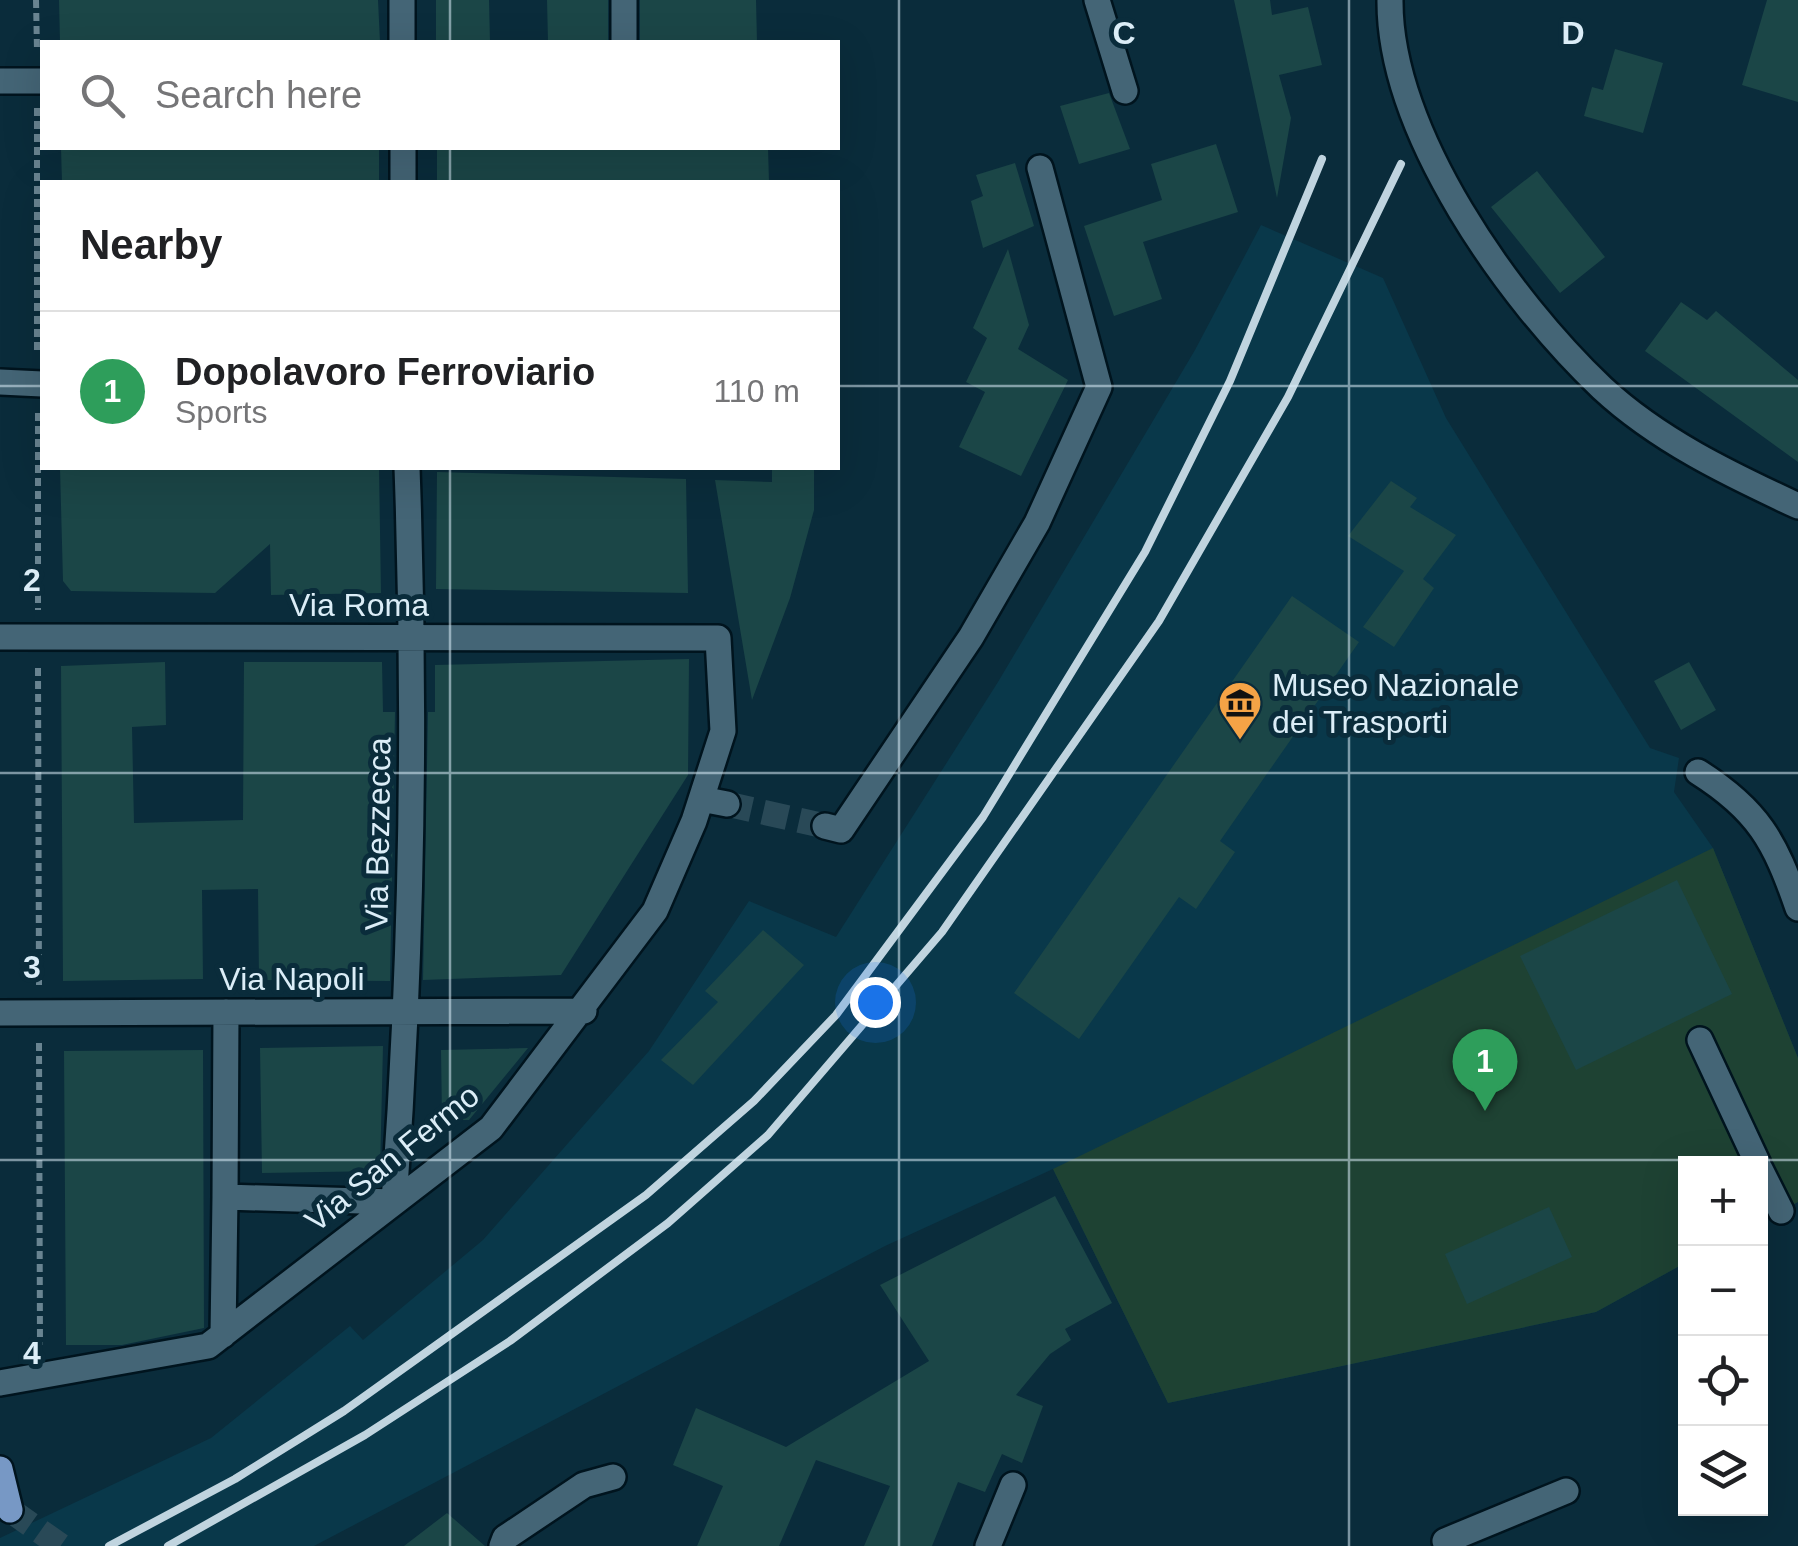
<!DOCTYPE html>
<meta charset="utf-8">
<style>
:root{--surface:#fff;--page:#f6f6f6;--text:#202124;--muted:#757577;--line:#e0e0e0;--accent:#805c33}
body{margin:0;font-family:Arial,sans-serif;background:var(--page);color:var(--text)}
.controls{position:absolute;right:30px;bottom:30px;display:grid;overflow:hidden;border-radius:0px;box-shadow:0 10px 40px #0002}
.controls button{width:90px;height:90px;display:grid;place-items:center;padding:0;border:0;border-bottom:2px solid var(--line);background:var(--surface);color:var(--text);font:50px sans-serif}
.you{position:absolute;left:875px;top:1002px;width:35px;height:35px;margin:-25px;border:8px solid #fff;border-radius:50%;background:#1a73e8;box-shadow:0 0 0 15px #1a73e833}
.badge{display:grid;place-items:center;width:65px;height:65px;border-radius:50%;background:var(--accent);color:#fff;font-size:32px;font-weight:700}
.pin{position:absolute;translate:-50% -82px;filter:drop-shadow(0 2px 5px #0008)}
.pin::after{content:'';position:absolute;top:52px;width:35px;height:30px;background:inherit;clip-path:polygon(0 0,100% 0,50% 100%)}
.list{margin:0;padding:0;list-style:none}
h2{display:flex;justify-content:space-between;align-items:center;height:130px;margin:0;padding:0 40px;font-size:42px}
h2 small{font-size:32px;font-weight:400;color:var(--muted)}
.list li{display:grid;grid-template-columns:65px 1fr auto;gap:30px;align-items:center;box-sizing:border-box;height:160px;padding:0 40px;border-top:2px solid var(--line)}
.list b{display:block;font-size:38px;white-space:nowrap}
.list p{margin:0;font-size:32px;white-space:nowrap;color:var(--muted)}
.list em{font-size:32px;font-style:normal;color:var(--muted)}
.icon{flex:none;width:55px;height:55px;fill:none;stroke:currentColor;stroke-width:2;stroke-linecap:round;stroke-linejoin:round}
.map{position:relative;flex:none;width:1798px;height:1546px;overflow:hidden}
.search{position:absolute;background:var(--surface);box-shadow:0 10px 40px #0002;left:40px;top:40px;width:800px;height:110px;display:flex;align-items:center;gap:25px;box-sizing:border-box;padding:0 35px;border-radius:0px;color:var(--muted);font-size:38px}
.panel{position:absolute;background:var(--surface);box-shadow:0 10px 40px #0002;left:40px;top:180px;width:800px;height:290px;border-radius:0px}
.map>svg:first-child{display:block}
.built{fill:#09384a}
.green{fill:#1e4233}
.building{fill:#1b4647}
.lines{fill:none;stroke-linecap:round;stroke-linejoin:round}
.minor-tunnel{stroke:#294957;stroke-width:25;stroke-dasharray:25 12;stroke-linecap:butt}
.major-tunnel{stroke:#294957;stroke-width:25;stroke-dasharray:25 12;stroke-linecap:butt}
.minor-casing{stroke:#00141e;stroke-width:30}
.major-casing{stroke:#00141e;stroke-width:30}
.path{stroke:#698491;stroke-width:6;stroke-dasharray:8 5;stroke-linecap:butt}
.minor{stroke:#446576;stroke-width:25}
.major{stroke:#7798c5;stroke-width:25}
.rail{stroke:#c0d4df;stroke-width:8}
.grid{fill:none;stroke:#dbedf7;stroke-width:2.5;stroke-opacity:0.55}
.labels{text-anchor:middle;stroke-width:10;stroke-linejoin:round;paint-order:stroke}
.street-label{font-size:32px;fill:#dbedf7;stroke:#0a2c3b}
.poi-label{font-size:32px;fill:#dbedf7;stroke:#0a2c3b;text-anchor:start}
.grid-label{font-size:32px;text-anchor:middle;font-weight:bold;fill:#dbedf7;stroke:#0a2c3b;stroke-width:10;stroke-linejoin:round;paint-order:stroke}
</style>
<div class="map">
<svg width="1798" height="1546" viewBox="0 0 1798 1546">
<rect width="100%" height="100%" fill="#0a2c3b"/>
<path class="built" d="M1261 225 1383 278 1446 418 1650 748 1679 758 1674 792 1713 848 1798 1058V1202L1761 1223 1760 1164H1686L1685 1263 1596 1312 1168 1403 1053 1169 885 1246 314 1546H0V1538L211 1438 350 1326 363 1340 483 1240 649 1051 749 901 836 937 998 682 1195 350Z"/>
<path class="green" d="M1713 848 1798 1058V1202L1761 1222 1760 1164H1686L1685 1263 1596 1312 1168 1403 1053 1169Z"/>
<path class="building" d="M59 0H378L380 42H60Z
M436 0H489L490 42H436Z
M547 0H608V42H548Z
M640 0H756L757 42H640Z
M1234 0H1270L1272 15 1308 7 1322 65 1279 75 1291 118 1277 198Z
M1767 0H1798V102L1742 85Z
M1615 49 1663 63 1643 133 1584 116 1592 87 1603 90Z
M1109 93 1130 149 1079 164 1060 106Z
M1216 144 1238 212 1143 242 1162 299 1114 316 1084 226 1162 200 1151 164Z
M61 148H379V182H62Z
M437 148H768L769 182H437Z
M1015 163 1034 226 983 248 971 201 983 196 976 175Z
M1537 171 1605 257 1560 293 1491 207Z
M1008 249 1029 325 1018 349 1068 380 1021 476 959 447 985 392 966 382 987 338 973 328Z
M1681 302 1707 320 1716 311 1798 380V462L1645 351Z
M60 468H379L381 593 271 595 270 544 215 593 71 591 63 581Z
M772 468H814V510L790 598 752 700 715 480 772 482Z
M437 472 686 479 688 593 436 589Z
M1391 481 1417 498 1410 507 1456 535 1423 579 1434 588 1394 647 1363 627 1404 571 1348 536Z
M1292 596 1359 642 1220 841 1235 852 1196 909 1179 897 1079 1039 1014 993Z
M689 659 688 775 561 975 423 980 428 712H435V665Z
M165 662 166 725 132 727 134 823 243 820 244 662H382L383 712H395L390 981 259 980 258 889 202 890 203 979 63 981 61 666Z
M1689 662 1716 710 1681 730 1654 681Z
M1677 880 1732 994 1576 1070 1520 956Z
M763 930 804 965 693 1085 661 1060 718 1002 705 991Z
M383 1046 380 1171 262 1173 260 1048Z
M528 1048 469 1120H442L441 1050Z
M203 1050 204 1328 122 1345H66L64 1051Z
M1055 1196 1112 1303 1065 1329 1071 1340 1050 1354 1016 1395 1043 1406 1022 1463 1002 1454 985 1492 958 1482 932 1546H864L890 1486 816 1460 779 1546H697L723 1486 673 1465 696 1408 786 1447 929 1361 880 1285Z
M1549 1207 1572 1257 1467 1304 1445 1254Z
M447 1513 485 1546H404Z"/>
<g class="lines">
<path class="minor-tunnel" d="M727 804 825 826"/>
<path class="major-tunnel" d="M10 1510 61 1546"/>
<defs>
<path id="minor" d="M402 0V42
M1097 0 1125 91
M1390 0C1389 132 1509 300 1602 388 1658 440 1729 474 1798 506
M624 42V0
M0 81H42
M403 148V182
M0 382 42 384
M0 637 718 638 723 731 694 821 655 911 491 1128 208 1346 0 1383
M1698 772C1758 810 1775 841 1798 908
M701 799 727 804
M825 826 841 830 971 637 1037 523 1099 387 1040 168
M226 1012 225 1197 394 1202
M0 1013 584 1011
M1700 1040 1758 1164
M1760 1169 1781 1211
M394 1202C412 957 416 713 407 468
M223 1335 225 1197
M502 1546 505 1538 584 1485 613 1477
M988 1546 1013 1485
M1447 1546 1445 1541 1566 1491"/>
<path id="major" d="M0 1469 10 1510"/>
</defs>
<use href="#minor" class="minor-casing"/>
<use href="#major" class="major-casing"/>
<path class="path" d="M36 0 37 50
M37 108V355
M38 413V610
M38 668 39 985
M39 1043 40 1345"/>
<use href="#minor" class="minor"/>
<use href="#major" class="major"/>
<path class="rail" d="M109 1546 235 1479 344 1411 646 1195 754 1101 836 1015 983 817 1145 552 1230 381 1322 159
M168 1546 365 1435 510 1341 668 1223 768 1135 942 932 1159 621 1288 397 1401 164"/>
</g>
<path class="grid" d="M450 0V42M899 0V1546M1349 0V1546M450 148V182M0 386H42M838 386H1798M450 468V1546M0 773H1798M0 1160H1798"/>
<defs>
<symbol id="museum-pin" viewBox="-11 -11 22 30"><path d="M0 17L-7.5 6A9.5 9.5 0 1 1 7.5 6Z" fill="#f5a346" stroke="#0a2c3b"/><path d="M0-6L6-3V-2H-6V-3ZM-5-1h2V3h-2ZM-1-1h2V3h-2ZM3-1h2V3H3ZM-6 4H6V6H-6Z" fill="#111"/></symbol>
</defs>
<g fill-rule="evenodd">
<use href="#museum-pin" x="1215" y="678" width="50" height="68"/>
</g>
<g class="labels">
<g class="street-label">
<text x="359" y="616">Via Roma</text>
<text transform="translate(378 834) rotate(-89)" y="11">Via Bezzecca</text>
<text x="292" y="990">Via Napoli</text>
<text transform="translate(392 1158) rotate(-39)" y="11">Via San Fermo</text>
</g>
<g class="poi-label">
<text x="1272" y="696">Museo Nazionale<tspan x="1272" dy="37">dei Trasporti</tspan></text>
</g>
</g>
<g class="grid-label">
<text x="1124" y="44">C</text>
<text x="1573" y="44">D</text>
<text x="32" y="591">2</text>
<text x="32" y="978">3</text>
<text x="32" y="1364">4</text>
</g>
</svg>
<div class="controls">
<button>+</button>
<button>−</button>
<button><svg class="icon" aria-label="locate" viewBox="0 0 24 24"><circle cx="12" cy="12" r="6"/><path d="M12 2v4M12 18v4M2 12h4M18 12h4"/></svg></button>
<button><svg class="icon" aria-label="layers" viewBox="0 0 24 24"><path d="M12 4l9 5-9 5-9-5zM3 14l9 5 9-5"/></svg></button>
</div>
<div class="you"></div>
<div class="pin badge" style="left:1485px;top:1111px;background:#2e9e5b">1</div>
<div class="search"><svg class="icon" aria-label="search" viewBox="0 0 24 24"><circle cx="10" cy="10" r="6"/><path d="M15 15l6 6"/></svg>Search here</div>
<section class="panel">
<h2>Nearby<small></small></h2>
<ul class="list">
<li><span class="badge" style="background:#2e9e5b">1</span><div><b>Dopolavoro Ferroviario</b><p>Sports</p></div><em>110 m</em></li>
</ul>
</section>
</div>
